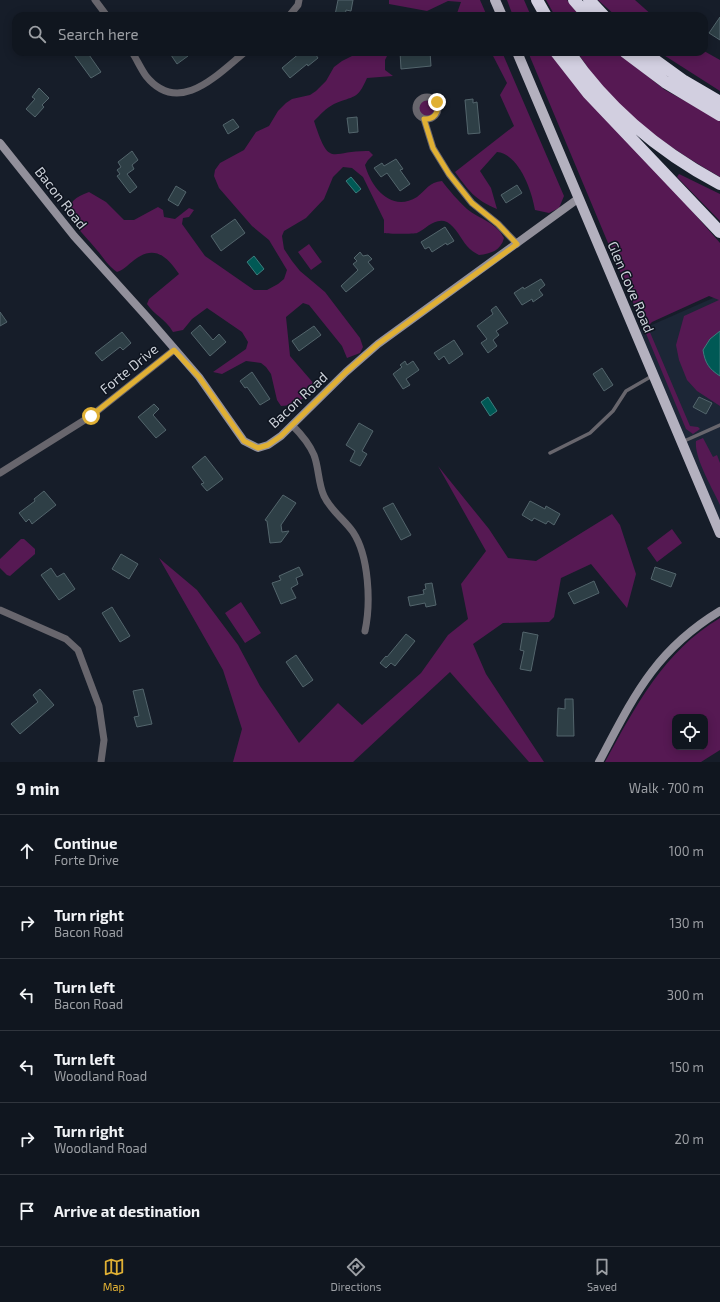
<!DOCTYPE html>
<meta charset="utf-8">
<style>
:root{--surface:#10161f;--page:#191f28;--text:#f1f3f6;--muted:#9c9fa4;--line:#30353d;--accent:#e0b034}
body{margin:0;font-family:"Exo 2",sans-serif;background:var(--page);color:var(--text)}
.controls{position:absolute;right:12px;bottom:12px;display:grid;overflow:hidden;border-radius:8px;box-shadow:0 2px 10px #0003}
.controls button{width:36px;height:36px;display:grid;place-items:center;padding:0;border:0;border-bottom:1px solid var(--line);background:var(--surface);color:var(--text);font:20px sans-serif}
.stop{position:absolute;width:12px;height:12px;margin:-9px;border:3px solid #e0b034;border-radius:50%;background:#fff}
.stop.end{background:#e0b034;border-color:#fff;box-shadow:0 1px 4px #0008}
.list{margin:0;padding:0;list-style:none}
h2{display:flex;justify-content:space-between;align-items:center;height:52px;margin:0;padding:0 16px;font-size:17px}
h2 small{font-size:13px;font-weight:400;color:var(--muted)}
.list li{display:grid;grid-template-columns:26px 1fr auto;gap:12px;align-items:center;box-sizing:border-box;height:72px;padding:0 16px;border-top:1px solid var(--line)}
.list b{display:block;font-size:15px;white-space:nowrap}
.list p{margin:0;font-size:13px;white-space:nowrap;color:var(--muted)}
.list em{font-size:13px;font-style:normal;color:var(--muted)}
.icon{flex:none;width:22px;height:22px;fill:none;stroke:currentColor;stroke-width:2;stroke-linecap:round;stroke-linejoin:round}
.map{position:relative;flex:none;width:720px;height:762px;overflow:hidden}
.search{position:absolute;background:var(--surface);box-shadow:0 2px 10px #0003;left:12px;right:12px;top:12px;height:44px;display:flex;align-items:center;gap:10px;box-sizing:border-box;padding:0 14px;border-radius:12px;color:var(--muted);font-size:15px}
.sheet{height:484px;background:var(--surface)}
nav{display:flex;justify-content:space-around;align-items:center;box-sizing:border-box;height:56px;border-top:1px solid var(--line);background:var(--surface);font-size:11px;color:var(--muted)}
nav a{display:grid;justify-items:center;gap:2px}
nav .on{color:var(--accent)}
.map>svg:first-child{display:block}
.built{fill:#1c2636}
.green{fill:#561953;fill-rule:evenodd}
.water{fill:#005955;stroke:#3d7d7d}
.building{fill:#2e3f46;stroke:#53656c}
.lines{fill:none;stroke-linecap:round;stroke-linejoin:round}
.lane{stroke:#68666d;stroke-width:3.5}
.street{stroke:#68666d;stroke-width:7}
.secondary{stroke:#92909b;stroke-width:8}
.primary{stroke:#b4b1bf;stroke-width:10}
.highway{stroke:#d2cfe0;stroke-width:12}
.route{stroke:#e0b034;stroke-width:5}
.labels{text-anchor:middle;stroke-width:3;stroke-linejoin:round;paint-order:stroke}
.street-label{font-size:14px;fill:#ccd1d9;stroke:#0e141f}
</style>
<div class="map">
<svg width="720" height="762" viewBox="0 0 720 762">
<rect width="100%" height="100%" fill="#161d29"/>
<path class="built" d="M720 295V520L638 331Z"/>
<path class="green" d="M389 0H480L487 16H456L461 2 448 1 427 11 389 4Z
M507 0H524L531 16H513Z
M546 0H567L580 16H555Z
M598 0H635L653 16H616Z
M704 51 720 60V91L659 52Z
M369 52H389L385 60V70L393 76 367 78C357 101 354 95 334 104 326 108 320 115 314 121 330 170 330 150 369 151L373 155 368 160 365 165C371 187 391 213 417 197 426 190 429 182 442 181 447 188 460 203 467 209 479 219 496 222 504 238 501 250 491 254 479 255 475 253 470 250 467 246 461 239 456 227 447 222 435 217 426 229 417 233 415 234 387 234 384 233V220L363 177 352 168 343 167 333 177 324 199 306 218 284 231 282 236 284 249 292 261 300 271 325 292 360 338 363 347 360 353 347 358 342 346 309 305 303 303 286 317 290 356 315 385 314 392 292 405 281 406 277 400 271 374 266 367 261 363 246 361 222 374 213 372 246 349 248 342 242 332 207 308 192 319 183 330 173 332C165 318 155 316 147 304L149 299 179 274C168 258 156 245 137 258 129 263 126 269 117 272 105 263 105 259 96 249 82 231 48 206 89 192L106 202 124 220H134L158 207 163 210 164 217 175 219 189 208 194 210 189 217 183 218 182 224 205 256 254 290H267L278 284 284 279 287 270 269 240 252 226 219 188 214 176 215 170 220 163 244 150 256 132 269 126 278 111 286 103 292 99 310 95 316 91 326 81 334 67 342 61 354 55H367Z
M491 52H502L564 196 559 208 549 213 535 210C532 191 519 154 497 152L480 171 491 188 497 209C475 200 468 190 455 172L514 126 500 95 507 83Z
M528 52H553L720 243V406L697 391 687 380 679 360 676 345 684 316 719 300 709 296 652 322 649 325V330L690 426 698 427 700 429 693 434 686 429Z
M577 52H617L665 90 720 120V177C676 151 633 124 600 84 592 74 585 63 577 52Z
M419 108a8 8 0 1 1 16 0a8 8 0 1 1-16 0Z
M679 174 720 194V221L677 177Z
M309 244 322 262 311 270 298 252Z
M703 438 713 457 717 455 720 463V505C713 489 694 458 696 441Z
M438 466 489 529 508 558 536 561 612 514 620 525 636 574 627 608 591 564 561 578 554 617 549 622 503 623 473 644 486 674 544 762H529L450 672 353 762H233L242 729 223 670 159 558 197 590 238 645 260 686 299 743 338 703 362 725 421 673 448 635 468 619 461 584 486 551Z
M672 529 682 543 657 562 647 548Z
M21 539H24L35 549V554L10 576 7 575 0 568V559Z
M241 602 261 633 245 643 225 613Z
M720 618V750L701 762H605C635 707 664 651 720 618ZM675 717H705V747H675Z"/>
<path class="water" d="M351 177 361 189 356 193 346 181Z
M254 256 264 269 257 275 247 262Z
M720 331V376C709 369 705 363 703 350L710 339Z
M488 397 497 411 490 416 481 402Z"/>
<path class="building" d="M338 0H353L351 11 346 10 345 16 335 15Z
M720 17V40L709 33Z
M72 52H87L101 72 91 78Z
M169 52H185L188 56 177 64Z
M301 52H314L318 58 308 66 307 64 290 78 282 68Z
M400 52H430L431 66 401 69Z
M39 88 49 98 42 105 44 107 35 117 26 109 35 99 32 97Z
M473 99V103L477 102 480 133 468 134 465 100Z
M357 117 358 132 349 133 347 118Z
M233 119 239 127 228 134 223 125Z
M132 151 138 160 132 165 134 169 127 174 137 187 130 193 117 176 120 174 117 170 121 167 118 162Z
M396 159 403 169 400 170 410 184 400 191 387 173 381 177 374 168 382 163 384 166Z
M517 185 522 193 506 203 501 195Z
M176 186 186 192 178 206 168 200Z
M235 219 245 233 221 251 211 236Z
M445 227 454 241 447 245 446 243 432 252 429 247 425 249 421 242Z
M360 252 363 256 368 255 372 259 368 262 374 269 346 292 341 286 358 270 353 264 357 261 354 258Z
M541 279 545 285 539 290 543 295 533 302 532 299 522 305 514 293 523 287 524 289Z
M496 306 508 323 496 331 499 335 493 340 497 346 488 353 481 343 487 339 477 326 493 314 491 310Z
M0 312 7 322 0 326Z
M200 325 213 340 219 334 226 342 210 356 191 333Z
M314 326 321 335 299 351 292 341Z
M122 332 131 343 123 350 120 347 102 361 95 353Z
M454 340 463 354 449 364 444 356 439 360 434 353Z
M405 361 407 365 413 361 419 370 406 379 410 385 403 389 393 374 402 367 400 365Z
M602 368 613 385 604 391 593 374Z
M252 372 270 399 260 405 247 387 245 388 240 381Z
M699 397 712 403 706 414 693 407Z
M154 404 159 409 153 415 166 430 156 438 138 417Z
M359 423 373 431 362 451 367 454 360 466 350 461 355 451 346 445Z
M205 456 223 479 207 491 201 484 204 483 192 467Z
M44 491 56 505 32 524 29 519 26 522 19 513 35 501 34 499Z
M283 495 296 503 281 525 282 532 289 531 281 542 270 543 267 521 265 520Z
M530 501 545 509 546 506 560 514 554 525 548 521 546 524 534 518 532 521 522 515Z
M393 503 411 535 401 540 383 508Z
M121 554 138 564 129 579 112 569Z
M299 567 303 575 296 578 298 584 291 588 296 598 281 604 272 583 281 580 279 576Z
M655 567 676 574 671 587 651 579Z
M51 568 57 577 64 573 75 589 59 600 41 575Z
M594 581 599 593 574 604 568 593Z
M432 583 436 605 426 607 425 603 410 606 408 597 424 594 423 590 426 589 425 584Z
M112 607 130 636 120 642 102 613Z
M523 632 538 635 531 671 520 669 524 651 520 650Z
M406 634 415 641 395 666 391 663 386 668 380 663 386 656 387 657Z
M296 655 313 680 303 687 286 662Z
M40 689 54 705 20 734 11 724 38 702 33 695Z
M143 689 152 724 137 727 134 717 139 716 133 691Z
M565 699H573L574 736H557L558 708 565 709Z"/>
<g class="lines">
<path class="lane" d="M682 442 720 425
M550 453 590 433 613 411 626 391 652 376"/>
<path class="street" d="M95 0 107 16
M289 16 298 5 299 0
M132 52C137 60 141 69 146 76 179 117 218 74 245 52
M416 108a11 11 0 1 1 22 0a11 11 0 1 1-22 0Z
M424 119 433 148 449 174 472 203 498 224 517 244
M292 425C301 434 309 443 314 455 319 468 318 483 324 496 331 511 344 519 353 532 369 556 371 603 365 631
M0 473 91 416 174 350
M0 610 66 639 78 650 99 706 104 740 101 762"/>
<path class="secondary" d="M0 143 74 236 147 317 199 377 244 441 258 448 268 445 281 436 346 372 378 344 579 198
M599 762C633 698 654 651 720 611"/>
<path class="primary" d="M495 0 502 16
M517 52 720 533"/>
<path class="highway" d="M537 0 546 16
M574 0 588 16
M589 0 604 16
M556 52 588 93 720 232
M569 52C608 109 660 152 720 184
M625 52 665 82 720 115
M644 52 684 81 720 102"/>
</g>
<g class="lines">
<path class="route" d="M91 416 174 350 199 377 244 441 258 448 268 445 281 436 346 372 378 344 517 244 498 224 472 203 449 174 433 148 424 119C434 120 440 112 437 102"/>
</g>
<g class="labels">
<g class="street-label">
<text transform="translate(61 198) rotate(52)" y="5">Bacon Road</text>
<text transform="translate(631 287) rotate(67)" y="5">Glen Cove Road</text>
<text transform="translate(129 369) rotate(-39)" y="5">Forte Drive</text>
<text transform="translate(298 400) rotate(-43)" y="5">Bacon Road</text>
</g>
</g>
</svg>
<div class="controls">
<button><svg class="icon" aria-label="locate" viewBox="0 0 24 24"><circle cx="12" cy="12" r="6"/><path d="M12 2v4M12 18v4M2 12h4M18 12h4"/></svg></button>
</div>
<div class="stop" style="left:91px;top:416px"></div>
<div class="stop end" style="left:437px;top:102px"></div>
<div class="search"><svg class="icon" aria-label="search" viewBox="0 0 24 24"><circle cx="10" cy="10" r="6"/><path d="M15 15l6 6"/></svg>Search here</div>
</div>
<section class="sheet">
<h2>9 min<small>Walk · 700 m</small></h2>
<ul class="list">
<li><svg class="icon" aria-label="ahead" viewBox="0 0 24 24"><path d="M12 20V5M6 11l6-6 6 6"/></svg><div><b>Continue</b><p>Forte Drive</p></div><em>100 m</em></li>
<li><svg class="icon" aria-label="right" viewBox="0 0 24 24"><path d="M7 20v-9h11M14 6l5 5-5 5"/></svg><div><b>Turn right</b><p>Bacon Road</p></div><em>130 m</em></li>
<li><svg class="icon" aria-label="left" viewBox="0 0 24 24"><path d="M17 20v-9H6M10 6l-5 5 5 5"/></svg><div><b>Turn left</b><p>Bacon Road</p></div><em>300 m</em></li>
<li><svg class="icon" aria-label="left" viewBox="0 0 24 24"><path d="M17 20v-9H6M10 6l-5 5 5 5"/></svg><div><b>Turn left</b><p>Woodland Road</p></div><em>150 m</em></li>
<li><svg class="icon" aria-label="right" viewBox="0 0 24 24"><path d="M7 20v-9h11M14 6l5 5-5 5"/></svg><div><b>Turn right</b><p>Woodland Road</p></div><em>20 m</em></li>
<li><svg class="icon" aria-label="arrive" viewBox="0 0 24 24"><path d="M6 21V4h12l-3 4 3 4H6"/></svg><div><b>Arrive at destination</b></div></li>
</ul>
</section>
<nav>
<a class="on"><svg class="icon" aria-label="map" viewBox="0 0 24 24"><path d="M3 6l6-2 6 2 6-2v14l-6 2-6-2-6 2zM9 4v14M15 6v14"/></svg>Map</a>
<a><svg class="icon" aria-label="directions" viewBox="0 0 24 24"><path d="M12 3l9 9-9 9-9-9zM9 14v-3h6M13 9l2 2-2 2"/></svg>Directions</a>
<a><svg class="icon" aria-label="saved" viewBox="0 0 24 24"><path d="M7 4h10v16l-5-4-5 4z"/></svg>Saved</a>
</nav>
